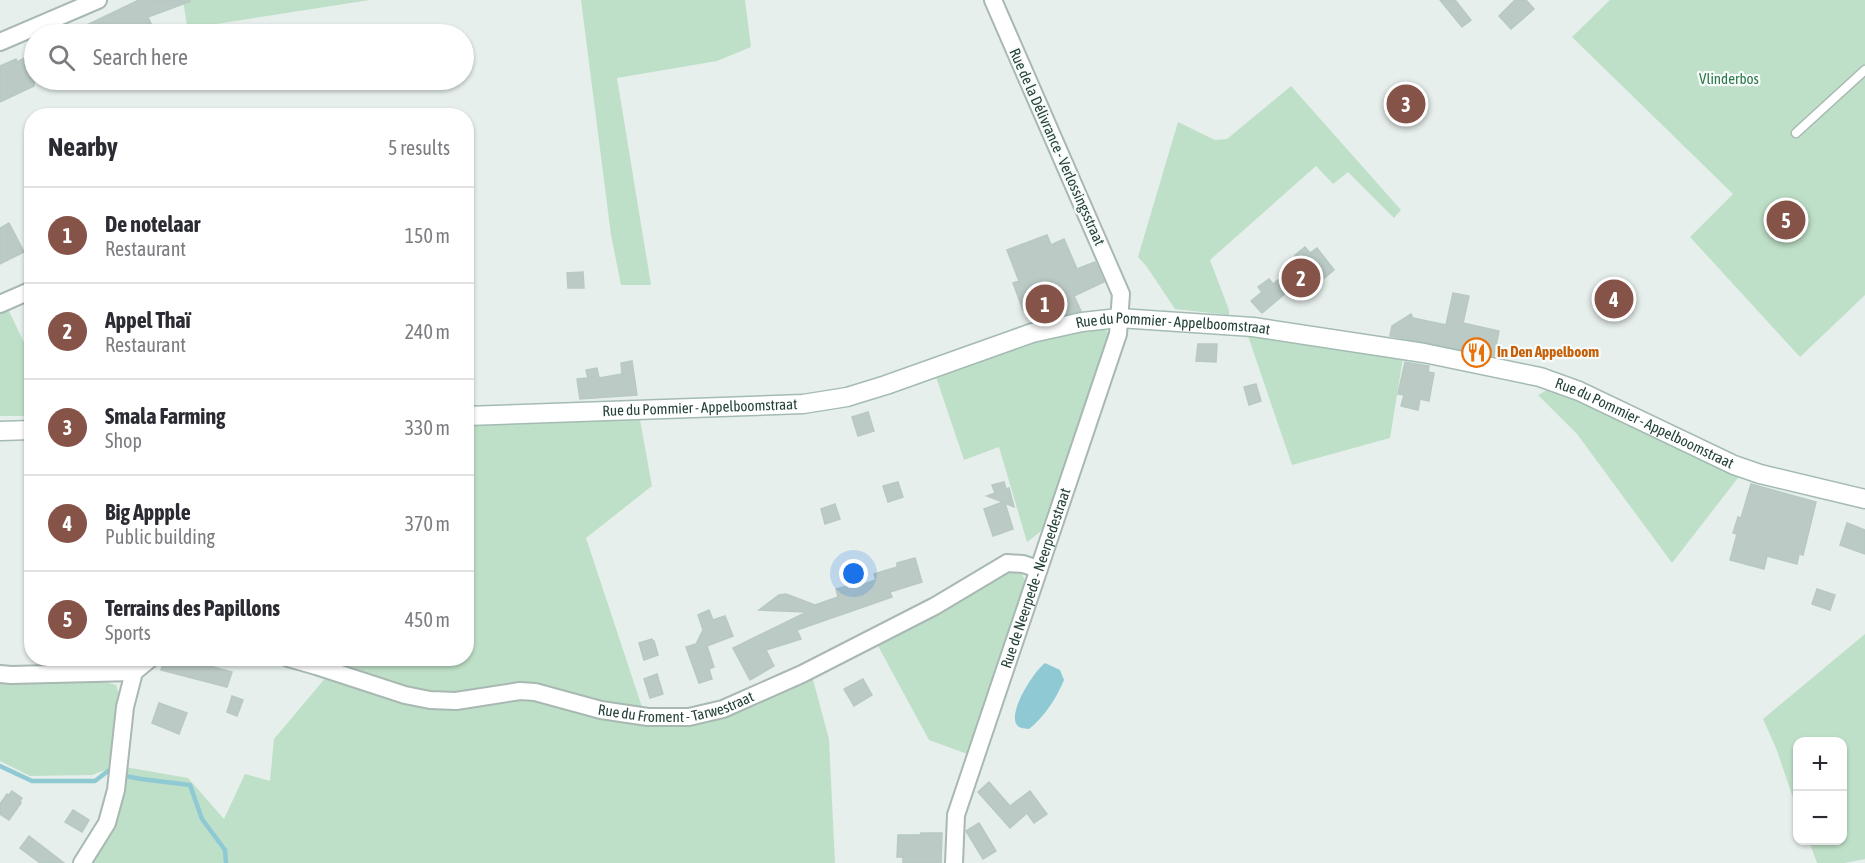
<!DOCTYPE html>
<meta charset="utf-8">
<style>
:root{--surface:#fff;--page:#f7f7f7;--text:#2b2b33;--muted:#7c7c81;--line:#e1e1e2;--accent:#855347}
body{margin:0;font-family:"Asap Condensed",sans-serif;background:var(--page);color:var(--text)}
.controls{position:absolute;right:18px;bottom:18px;display:grid;overflow:hidden;border-radius:12px;box-shadow:0 2px 4px #0004}
.controls button{width:54px;height:54px;display:grid;place-items:center;padding:0;border:0;border-bottom:2px solid var(--line);background:var(--surface);color:var(--text);font:30px sans-serif}
.you{position:absolute;left:854px;top:574px;width:21px;height:21px;margin:-15px;border:4px solid #fff;border-radius:50%;background:#1a73e8;box-shadow:0 0 0 9px #1a73e833}
.badge{display:grid;place-items:center;width:39px;height:39px;border-radius:50%;background:var(--accent);color:#fff;font-size:20px;font-weight:700}
.pin{position:absolute;translate:-50% -50%;border:3px solid #fff;box-shadow:0 2px 6px #0006}
.list{margin:0;padding:0;list-style:none}
h2{display:flex;justify-content:space-between;align-items:center;height:78px;margin:0;padding:0 24px;font-size:26px}
h2 small{font-size:20px;font-weight:400;color:var(--muted)}
.list li{display:grid;grid-template-columns:39px 1fr auto;gap:18px;align-items:center;box-sizing:border-box;height:96px;padding:0 24px;border-top:2px solid var(--line)}
.list b{display:block;font-size:22px;white-space:nowrap}
.list p{margin:0;font-size:20px;white-space:nowrap;color:var(--muted)}
.list em{font-size:20px;font-style:normal;color:var(--muted)}
.icon{flex:none;width:33px;height:33px;fill:none;stroke:currentColor;stroke-width:2;stroke-linecap:round;stroke-linejoin:round}
.map{position:relative;flex:none;width:1865px;height:863px;overflow:hidden}
.search{position:absolute;background:var(--surface);box-shadow:0 2px 4px #0004;left:24px;top:24px;width:450px;height:66px;display:flex;align-items:center;gap:15px;box-sizing:border-box;padding:0 21px;border-radius:33px;color:var(--muted);font-size:22px}
.panel{position:absolute;background:var(--surface);box-shadow:0 2px 4px #0004;left:24px;top:108px;width:450px;height:558px;border-radius:24px}
.map>svg:first-child{display:block}
.green{fill:#bfe0c8}
.water{fill:#8ec9d4}
.lines{fill:none;stroke-linecap:round;stroke-linejoin:round}
.stream{stroke:#8ec9d4;stroke-width:4.5}
.building{fill:#bbcac4;stroke:#b8c9c2;stroke-width:1.5}
.lane-casing{stroke:#a8b8b2;stroke-width:11}
.street-casing{stroke:#a8b8b2;stroke-width:20}
.secondary-casing{stroke:#a4bbb3;stroke-width:21}
.lane{stroke:#fff;stroke-width:8}
.street{stroke:#fff;stroke-width:16}
.secondary{stroke:#fff;stroke-width:18}
.labels{text-anchor:middle;stroke-width:4.5;stroke-linejoin:round;paint-order:stroke}
.park-label{font-size:15px;fill:#2d7a4b;stroke:#f7fbf9}
.street-label{font-size:15px;fill:#24423a;stroke:#f7fbf9}
.food-label{font-size:15px;font-weight:bold;fill:#c56008;stroke:#f7fbf9;text-anchor:start}
</style>
<div class="map">
<svg width="1865" height="863" viewBox="0 0 1865 863">
<rect width="100%" height="100%" fill="#e6efeb"/>
<path class="green" d="M183 0H370L190 28 187 26Z
M581 0H745L751 47 717 61 617 78 651 285H621L611 235Z
M1610 0H1865V295L1800 357 1690 237 1733 194 1572 37Z
M1291 86 1401 210 1394 218 1348 172 1333 184 1316 166 1210 260 1229 310V315L1175 309 1147 267 1138 257 1178 122 1215 140 1227 139Z
M8 309 31 357V416H0V313Z
M1101 327 1110 333 1055 509 1040 532 1027 542 999 447 964 460 935 374 1030 342Z
M1248 336 1403 358 1390 438 1292 465Z
M1554 386 1741 474 1672 563 1577 434 1538 395Z
M640 420 652 486 586 538 643 710 612 705 423 691 337 662 338 658H466L467 424Z
M1015 569 1022 574 1027 585 970 755 929 740 877 644 997 575Z
M1865 634V859L1844 863H1817L1809 841 1842 840V742H1798L1797 809 1776 748 1763 719Z
M327 676 410 703 533 698 694 723 752 706 812 676 829 739 835 863H92L114 823 125 767 188 778 224 819 245 774 270 781 274 739Z
M93 679 116 685 120 697 114 767 92 775 30 776 0 761V681L8 683Z"/>
<path class="water" d="M1045 663 1060 670 1064 680C1056 699 1045 716 1029 729 1028 729 1020 728 1019 727 1004 717 1034 671 1045 663Z"/>
<g class="lines">
<path class="stream" d="M0 766 32 781H95L108 771
M125 776 141 779 190 785 202 819 225 850 226 863"/>
</g>
<path class="building" d="M139 0 191 1 148 17 154 30 145 34H68Z
M1440 0H1455L1471 20 1462 27Z
M1515 0H1526L1534 9 1511 29 1499 16Z
M34 53V86L0 102V66L16 59 17 62Z
M9 223 24 252 0 264V228Z
M1047 235 1051 245 1064 239 1077 269 1095 262 1104 282 1074 296 1081 311 1044 319 1040 303 1023 310 1013 283 1019 281 1007 250Z
M1305 247 1310 253 1317 248 1334 270 1315 286 1310 281 1297 292 1293 287 1262 313 1251 301 1262 292 1258 287 1269 279 1273 284 1300 261 1295 255Z
M583 272 584 288H568L567 273Z
M1453 293 1469 296 1463 323 1499 331 1494 356 1390 336 1392 326 1411 314 1413 318 1446 325Z
M1198 344H1217L1216 362 1196 361Z
M632 361 637 395 580 399 577 379 588 378 586 370 597 368 599 378 622 374 621 363Z
M1405 362 1429 366 1428 372 1434 373 1429 401 1420 399 1418 410 1401 406 1404 395 1398 394Z
M1256 384 1261 401 1249 405 1244 387Z
M868 412 874 431 858 436 852 417Z
M898 482 903 497 888 502 883 486Z
M1004 482 1006 489 1009 488 1014 507 1005 503 1013 529 993 536 984 509 1003 502 987 496 995 493 992 485Z
M1751 484 1816 502 1803 555 1799 554 1797 564 1767 556 1764 569 1730 560 1737 534 1733 533 1738 517 1741 518Z
M835 504 840 519 825 524 821 509Z
M1847 523 1865 530V554L1840 545Z
M915 558 922 582 890 592 892 597 797 630 801 639 766 650 774 666 750 680 733 648 807 612 759 610 779 595 786 594 815 605 838 597 836 589 847 586 848 589 876 580 874 574 897 567V563Z
M1817 589 1835 595 1830 610 1812 604Z
M709 610 713 620 725 616 733 636 707 646 714 667 709 669 712 679 699 683 686 647 696 644 703 630 698 615Z
M652 639V641H654L658 655 644 660 639 643Z
M165 658H179L232 672 227 687 161 670Z
M657 674 663 694 650 698 644 679Z
M863 679 872 695 854 706 844 689Z
M232 696 243 700 237 716 227 712Z
M159 703 187 713 179 734 152 723Z
M989 782 1010 806 1030 791 1047 814 1034 823 1027 813 1010 828 978 792Z
M12 791 22 798 20 802 21 803 9 820 0 814V804L7 794 9 795Z
M73 810 89 820 82 832 65 822Z
M979 823 996 851 983 859 966 831Z
M921 833H942L941 863H903V857H897L898 835H920Z
M29 836 64 863H40L20 848Z"/>
<g class="lines">
<defs>
<path id="lane" d="M1796 133 1865 70"/>
<g id="street">
<path d="M0 42 98 0"/>
<path d="M0 304 32 290"/>
<path id="s1" d="M288 658 316 666 405 695 430 700 456 701 520 691 535 692 601 710 648 717H689L723 709 802 674 935 606 1007 563 1023 564 1038 569"/>
<path d="M0 674 11 675 134 672 151 658"/>
<path d="M82 863 107 823 116 790 125 707 134 672"/>
<path id="s2" d="M954 863 956 815 1118 334 1121 294 993 0"/>
</g>
<g id="secondary">
<path id="s3" d="M466 416 803 404 847 397 886 385 1032 333 1082 322 1119 318 1253 327 1424 353 1540 377 1579 391 1734 465 1760 474 1865 499"/>
<path d="M0 431 32 430"/>
</g>
</defs>
<use href="#lane" class="lane-casing"/>
<use href="#street" class="street-casing"/>
<use href="#secondary" class="secondary-casing"/>
<use href="#lane" class="lane"/>
<use href="#street" class="street"/>
<use href="#secondary" class="secondary"/>
</g>
<defs>
<symbol id="restaurant-ring" viewBox="-11 -11 22 22"><circle r="9.5" fill="#f7fbf9" stroke="#e8710a" stroke-width="1.5"/><path d="M-5-6h1v4h1v-4h1v4h1v-4h1v5L-1.5 .5V6h-2V.5L-5-1ZM5-6V6H3V1.5H1.5Q1.5-4 5-6Z" fill="#e8710a"/></symbol>
</defs>
<g fill-rule="evenodd">
<use href="#restaurant-ring" x="1460" y="336" width="33" height="33"/>
</g>
<g class="labels">
<g class="park-label">
<text x="1729" y="84">Vlinderbos</text>
</g>
<g class="street-label">
<text transform="translate(1057 147) rotate(66)" y="5">Rue de la Délivrance - Verlossingsstraat</text>
<text dy="5" stroke="none"><textPath href="#s3" startOffset="720">Rue du Pommier - Appelboomstraat</textPath></text>
<text dy="5" stroke="none"><textPath href="#s3" startOffset="234">Rue du Pommier - Appelboomstraat</textPath></text>
<text dy="5" stroke="none"><textPath href="#s3" startOffset="1206">Rue du Pommier - Appelboomstraat</textPath></text>
<text dy="5" stroke="none"><textPath href="#s2" startOffset="298">Rue de Neerpede - Neerpedestraat</textPath></text>
<text dy="5" stroke="none"><textPath href="#s1" startOffset="399">Rue du Froment - Tarwestraat</textPath></text>
</g>
<g class="food-label">
<text x="1497" y="357">In Den Appelboom</text>
</g>
</g>
</svg>
<div class="controls">
<button>+</button>
<button>−</button>
</div>
<div class="you"></div>
<div class="pin badge" style="left:1045px;top:304px">1</div>
<div class="pin badge" style="left:1301px;top:278px">2</div>
<div class="pin badge" style="left:1406px;top:104px">3</div>
<div class="pin badge" style="left:1614px;top:299px">4</div>
<div class="pin badge" style="left:1786px;top:220px">5</div>
<div class="search"><svg class="icon" aria-label="search" viewBox="0 0 24 24"><circle cx="10" cy="10" r="6"/><path d="M15 15l6 6"/></svg>Search here</div>
<section class="panel">
<h2>Nearby<small>5 results</small></h2>
<ul class="list">
<li><span class="badge">1</span><div><b>De notelaar</b><p>Restaurant</p></div><em>150 m</em></li>
<li><span class="badge">2</span><div><b>Appel Thaï</b><p>Restaurant</p></div><em>240 m</em></li>
<li><span class="badge">3</span><div><b>Smala Farming</b><p>Shop</p></div><em>330 m</em></li>
<li><span class="badge">4</span><div><b>Big Appple</b><p>Public building</p></div><em>370 m</em></li>
<li><span class="badge">5</span><div><b>Terrains des Papillons</b><p>Sports</p></div><em>450 m</em></li>
</ul>
</section>
</div>
